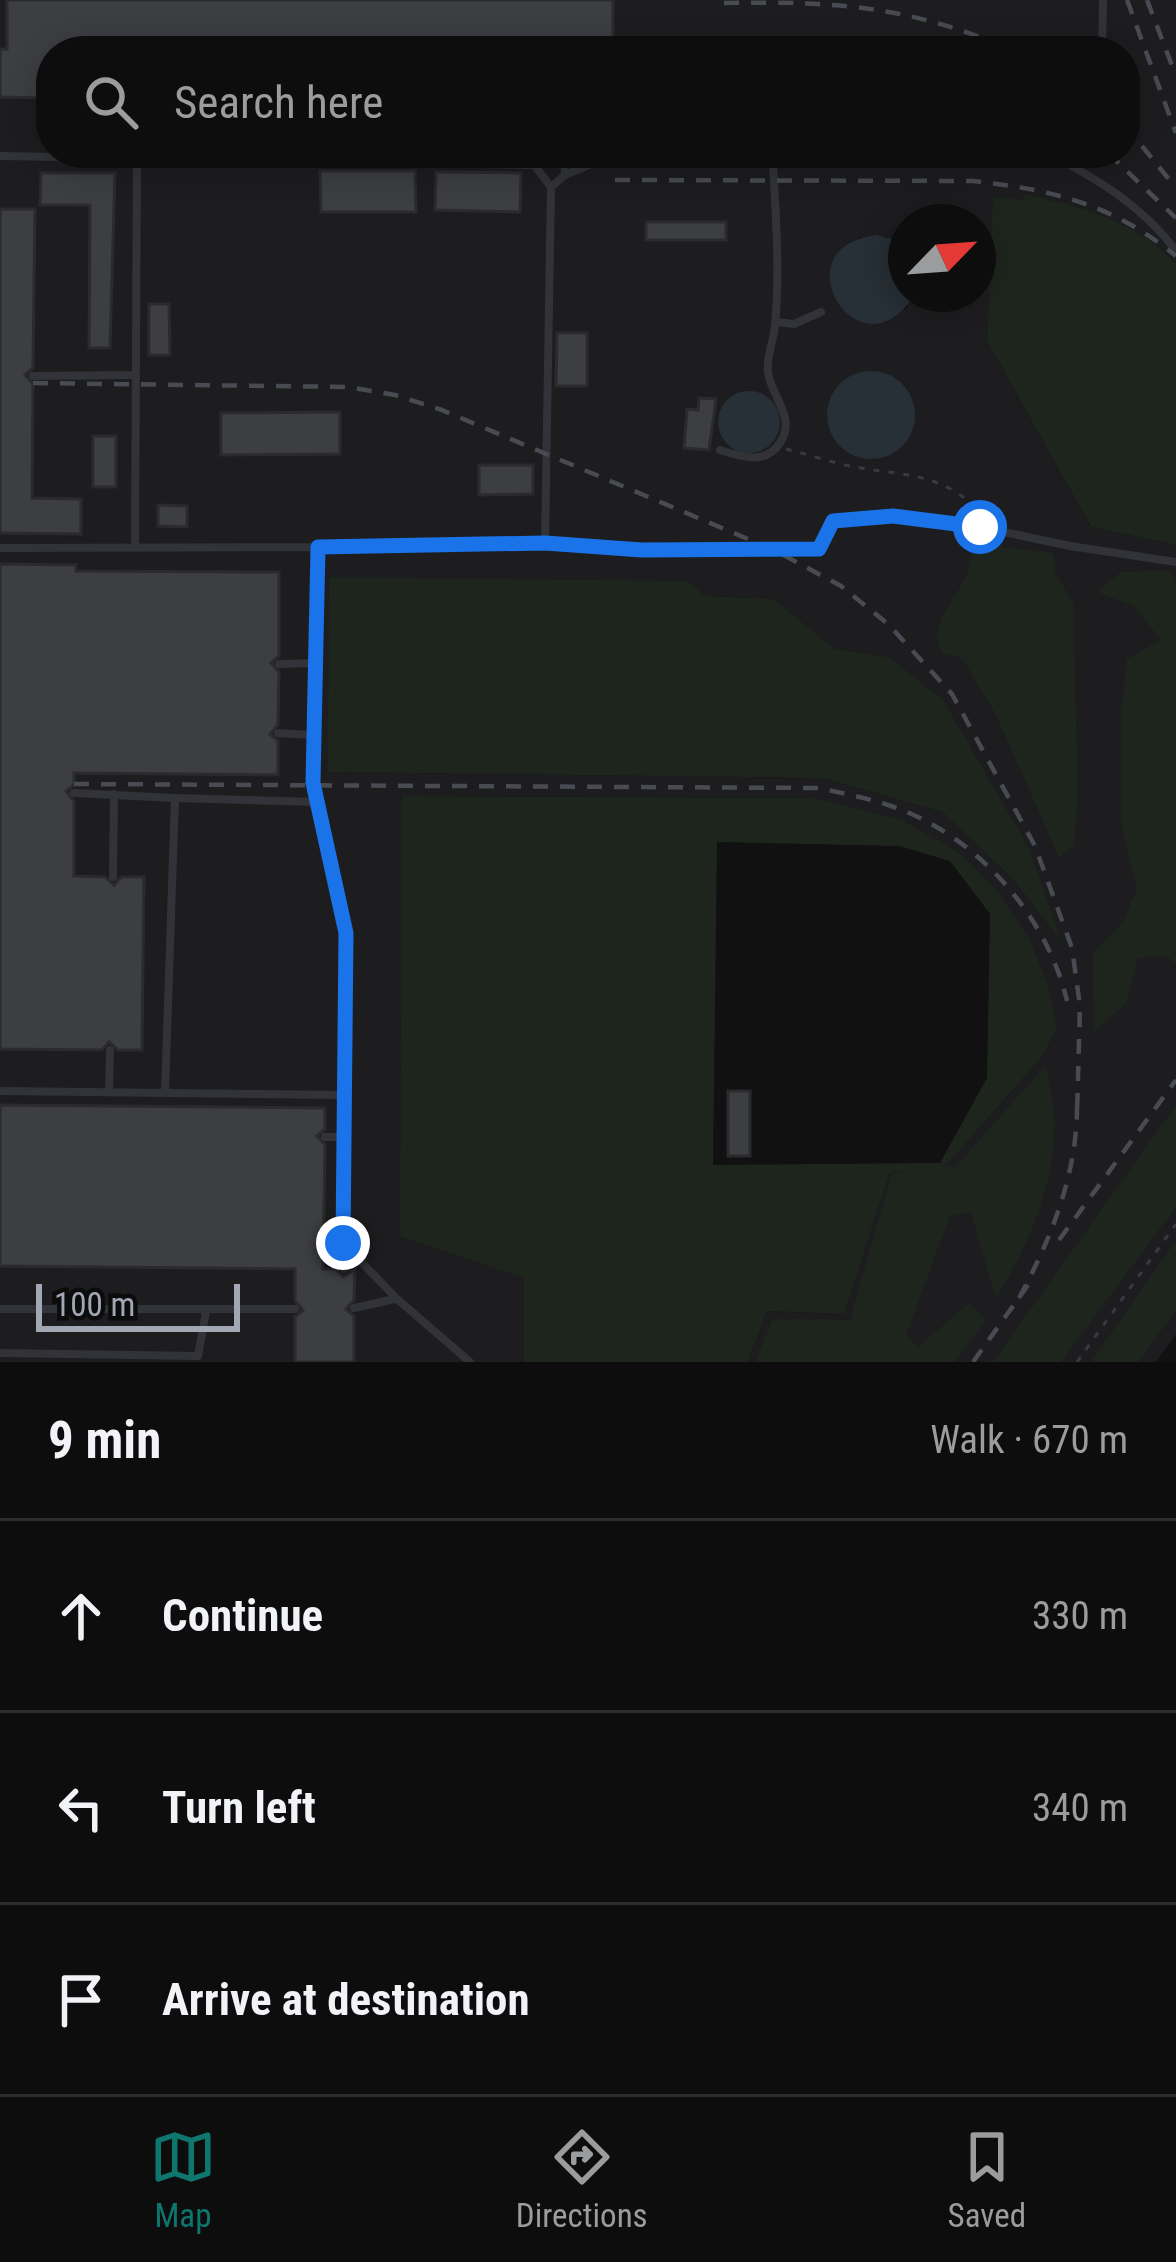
<!DOCTYPE html>
<meta charset="utf-8">
<style>
:root{--surface:#0d0d0e;--page:#161617;--text:#f1f3f6;--muted:#9a9c9e;--line:#2d2d2e;--accent:#0f766e}
body{margin:0;font-family:"Roboto Condensed",sans-serif;background:var(--page);color:var(--text)}
.compass{position:absolute;left:888px;top:204px;width:108px;height:108px;border-radius:50%;background:var(--surface);box-shadow:0 6px 30px #0003;rotate:65deg}
.scale{position:absolute;left:36px;bottom:30px;width:204px;box-sizing:border-box;padding-left:12px;border:6px solid #a1a8b4;border-top:0;font-size:33px;line-height:42px;white-space:nowrap;color:#a1a8b4;-webkit-text-stroke:9px #0c0c0d;paint-order:stroke}
.stop{position:absolute;width:36px;height:36px;margin:-27px;border:9px solid #1a73e8;border-radius:50%;background:#fff}
.stop.end{background:#1a73e8;border-color:#fff;box-shadow:0 3px 12px #0008}
.list{margin:0;padding:0;list-style:none}
h2{display:flex;justify-content:space-between;align-items:center;height:156px;margin:0;padding:0 48px;font-size:51px}
h2 small{font-size:39px;font-weight:400;color:var(--muted)}
.list li{display:grid;grid-template-columns:78px 1fr auto;gap:36px;align-items:center;box-sizing:border-box;height:192px;padding:0 48px;border-top:3px solid var(--line)}
.list b{display:block;font-size:45px;white-space:nowrap}
.list em{font-size:39px;font-style:normal;color:var(--muted)}
.icon{flex:none;width:66px;height:66px;fill:none;stroke:currentColor;stroke-width:2;stroke-linecap:round;stroke-linejoin:round}
.map{position:relative;flex:none;width:1176px;height:1362px;overflow:hidden}
.search{position:absolute;background:var(--surface);box-shadow:0 6px 30px #0003;left:36px;right:36px;top:36px;height:132px;display:flex;align-items:center;gap:30px;box-sizing:border-box;padding:0 42px;border-radius:48px;color:var(--muted);font-size:45px}
.sheet{height:732px;background:var(--surface)}
nav{display:flex;justify-content:space-around;align-items:center;box-sizing:border-box;height:168px;border-top:3px solid var(--line);background:var(--surface);font-size:33px;color:var(--muted)}
nav a{display:grid;justify-items:center;gap:6px}
nav .on{color:var(--accent)}
.map>svg:first-child{display:block}
.built{fill:#1d1d1f;fill-rule:evenodd}
.green{fill:#1d251d;fill-rule:evenodd}
.water{fill:#273036}
.building{fill:#3d3e42;stroke:#2b2b2e;stroke-width:3}
.lines{fill:none;stroke-linecap:round;stroke-linejoin:round}
.path{stroke:#373a3f;stroke-width:3;stroke-dasharray:6 9;stroke-linecap:butt}
.lane{stroke:#313338;stroke-width:8}
.rail{stroke:#484b51;stroke-width:4.5;stroke-dasharray:15 12;stroke-linecap:butt}
.route{stroke:#1a73e8;stroke-width:15}
</style>
<div class="map">
<svg width="1176" height="1362" viewBox="0 0 1176 1362">
<rect width="100%" height="100%" fill="#111112"/>
<path class="built" d="M0 0H1176V291L994 197 987 341 1091 527 1176 545V1334L1156 1362H748L767 1311 844 1314 890 1171 945 1167 1041 1058 1057 1029 957 851 815 798 403 796 524 1278V1362H0ZM51 51H1125V153H51ZM906 222H978V294H915L905 310 835 257 846 245 861 237 906 250ZM688 581 706 596 774 599 834 648 889 657 1030 850 1061 942 1013 879 942 812 822 778 328 772Z"/>
<path class="green" d="M1024 194C1073 204 1144 224 1176 265V545L1091 527 987 341 993 197 1024 200Z
M972 543 1053 553 1055 573 1073 602 1078 792 1074 846 1059 857 996 715 962 658 942 653C927 621 957 600 968 572 971 563 971 552 972 543Z
M1172 570 1176 584V963L1164 955 1138 958 1126 1003 1094 1032 1093 954 1123 922 1137 888 1122 829V706L1127 659 1161 640 1134 606 1097 592 1121 572Z
M329 577 688 581 706 596 774 599 834 648 889 657 943 700 1030 850 1062 943 1013 879 942 812 822 778 328 772Z
M402 796 815 798 901 820 957 851 998 892 1030 940 1048 985 1057 1029 1041 1058 945 1167H955L1046 1065C1049 1086 1055 1109 1054 1131 1052 1194 1027 1246 996 1299L971 1212 950 1216 906 1335 918 1347 969 1303 986 1320 955 1362H756L772 1319 850 1320 892 1173 909 1170 890 1172 844 1314 767 1311 748 1362H524V1278L400 1236ZM717 842 899 846 950 861 990 914 987 1078 940 1163 713 1165Z
M1176 1105V1207L1061 1362H993Z
M1176 1240V1310L1138 1362H1091Z"/>
<path class="water" d="M877 235 891 239 906 251V294H915C860 383 776 246 877 235Z
M827 415a44 44 0 1 1 88 0a44 44 0 1 1-88 0Z
M718 422a31 31 0 1 1 62 0a31 31 0 1 1-62 0Z"/>
<path class="building" d="M7 0H613V49L51 51V98L0 97V49H7Z
M320 171H415L416 212H321Z
M436 172 521 173 520 212 435 210Z
M41 173H115L110 348H89L90 205H40Z
M0 209H35L33 368 25 375 33 384 32 498 81 499V534L0 533Z
M646 222H726V240H646Z
M149 304H169L170 355H149Z
M557 333H587V386H556Z
M699 398 716 399 709 450 684 448 687 409 698 410Z
M340 412V454L221 455V413Z
M93 436H116V487H93Z
M479 465H533V494L479 495Z
M158 505 187 506V527L158 526Z
M0 564 76 565V571L279 572V656L271 663 279 672 278 725 270 734 278 741V775L74 773V785L66 791 74 801V876L105 877 114 885 121 877H144L142 1050H118L109 1042 102 1050 0 1049Z
M728 1091H750V1156H728Z
M0 1105 325 1108V1129L317 1136 325 1145 323 1269H336L343 1277 355 1269 354 1300 346 1309 354 1316V1362H295V1317L303 1310 295 1301V1269L0 1266Z"/>
<g class="lines">
<path class="path" d="M786 449C810 455 836 464 861 468 909 476 947 474 982 515
M1077 1362 1176 1224"/>
<path class="lane" d="M1102 51 1103 0
M1048 153C1097 179 1143 206 1176 251
M564 155 565 175
M0 156 534 165 551 187 545 543 318 547
M551 187 565 175 603 159 773 164 1001 163 1046 153
M776 322 794 324 821 312
M33 376 135 375
M720 450C741 457 766 465 780 443 797 417 771 397 768 372 766 358 774 339 775 325 780 273 776 216 773 164
M545 543 642 550 819 549 833 521 893 516 980 527 1070 546 1176 562
M0 548 318 547V663L311 735 316 802 175 798
M135 548 137 153
M279 664 318 663
M278 733 311 735
M74 793 175 798 165 1093
M316 802 346 933 344 1095
M113 877 114 794
M0 1091 344 1095V1269
M109 1092 110 1050
M325 1137H344
M344 1244 396 1298 470 1362
M354 1308 395 1299
M0 1309H295
M0 1353 198 1356 206 1312"/>
<path class="rail" d="M1127 0 1176 133
M1147 0 1176 76
M724 3C836 1 911 6 1015 51
M1125 125 1176 188
M1108 153 1176 218
M615 180 973 181C1054 190 1112 204 1176 256
M33 383 348 387 395 395 442 410 774 550 841 586 889 625 952 694 1035 846 1072 948 1080 1006 1077 1114
M74 784 818 788C842 793 867 798 891 806 975 834 1047 915 1067 1001
M1059 1240 1176 1080
M1019 1298C1052 1237 1078 1172 1077 1102
M973 1362 1028 1285"/>
</g>
<g class="lines">
<path class="route" d="M343 1243 346 933 313 783 318 547 545 543 642 550 819 549 833 521 893 516 980 527"/>
</g>
</svg>
<svg class="compass" viewBox="-18 -18 36 36"><path d="M0-13l5 13h-10z" fill="#e53935"/><path d="M0 13l5-13h-10z" fill="#9a9c9e"/></svg>
<div class="scale">100 m</div>
<div class="stop" style="left:980px;top:527px"></div>
<div class="stop end" style="left:343px;top:1243px"></div>
<div class="search"><svg class="icon" aria-label="search" viewBox="0 0 24 24"><circle cx="10" cy="10" r="6"/><path d="M15 15l6 6"/></svg>Search here</div>
</div>
<section class="sheet">
<h2>9 min<small>Walk · 670 m</small></h2>
<ul class="list">
<li><svg class="icon" aria-label="ahead" viewBox="0 0 24 24"><path d="M12 20V5M6 11l6-6 6 6"/></svg><div><b>Continue</b></div><em>330 m</em></li>
<li><svg class="icon" aria-label="left" viewBox="0 0 24 24"><path d="M17 20v-9H6M10 6l-5 5 5 5"/></svg><div><b>Turn left</b></div><em>340 m</em></li>
<li><svg class="icon" aria-label="arrive" viewBox="0 0 24 24"><path d="M6 21V4h12l-3 4 3 4H6"/></svg><div><b>Arrive at destination</b></div></li>
</ul>
</section>
<nav>
<a class="on"><svg class="icon" aria-label="map" viewBox="0 0 24 24"><path d="M3 6l6-2 6 2 6-2v14l-6 2-6-2-6 2zM9 4v14M15 6v14"/></svg>Map</a>
<a><svg class="icon" aria-label="directions" viewBox="0 0 24 24"><path d="M12 3l9 9-9 9-9-9zM9 14v-3h6M13 9l2 2-2 2"/></svg>Directions</a>
<a><svg class="icon" aria-label="saved" viewBox="0 0 24 24"><path d="M7 4h10v16l-5-4-5 4z"/></svg>Saved</a>
</nav>
